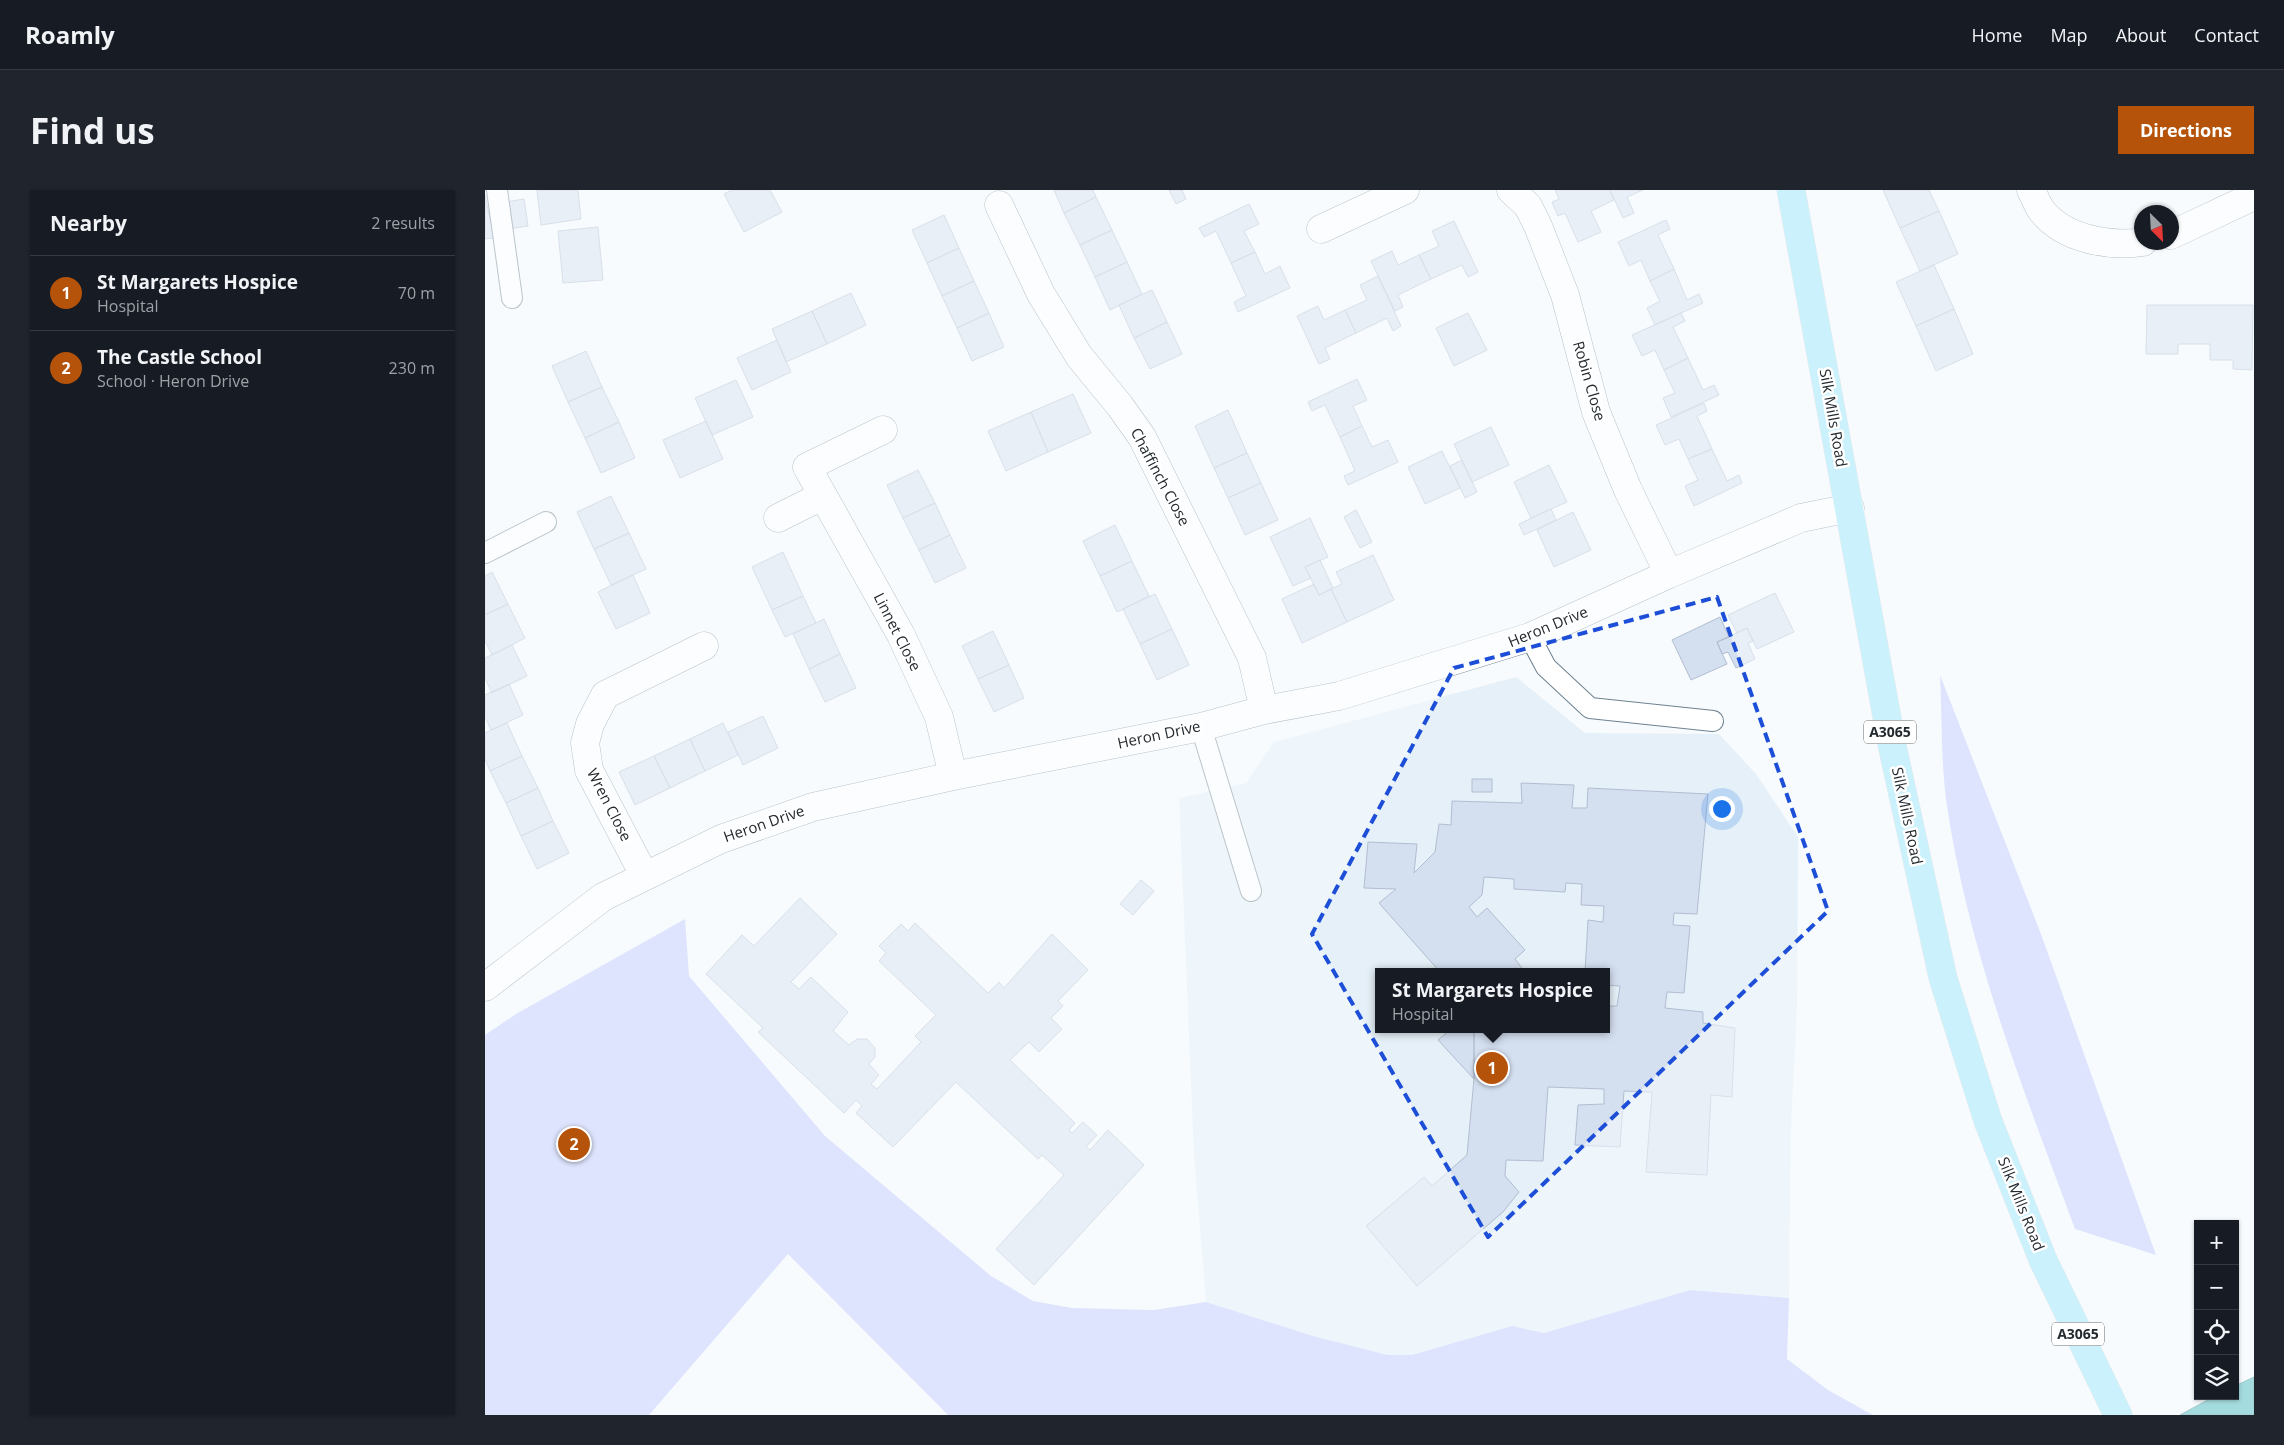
<!DOCTYPE html>
<meta charset="utf-8">
<style>
:root{--surface:#171b24;--page:#20242c;--text:#f1f3f6;--muted:#9ea1a6;--line:#363941;--accent:#b45309}
body{margin:0;font-family:"Open Sans",sans-serif;background:var(--page);color:var(--text)}
.controls{position:absolute;right:15px;bottom:15px;display:grid;overflow:hidden;border-radius:0px;box-shadow:0 1px 4px #0004}
.controls button{width:45px;height:45px;display:grid;place-items:center;padding:0;border:0;border-bottom:1px solid var(--line);background:var(--surface);color:var(--text);font:25px sans-serif}
.compass{position:absolute;left:1649px;top:15px;width:45px;height:45px;border-radius:50%;background:var(--surface);box-shadow:0 1px 4px #0004;rotate:156deg}
.you{position:absolute;left:1236px;top:618px;width:18px;height:18px;margin:-12px;border:4px solid #fff;border-radius:50%;background:#1a73e8;box-shadow:0 0 0 8px #1a73e833}
.badge{display:grid;place-items:center;width:32px;height:32px;border-radius:50%;background:var(--accent);color:#fff;font-size:16px;font-weight:700}
.pin{position:absolute;translate:-50% -50%;border:2px solid #fff;box-shadow:0 1px 5px #0006}
.popup{position:absolute;left:890px;top:778px;width:235px;height:65px;box-sizing:border-box;display:grid;place-content:center;border-radius:0px;background:var(--surface);filter:drop-shadow(0 1px 4px #0005);font-size:16px;white-space:nowrap;color:var(--muted)}
.popup b{font-size:19px;color:var(--text)}
.popup::after{content:'';position:absolute;left:50%;top:100%;margin-left:-10px;border:10px solid transparent;border-top-color:var(--surface)}
.list{margin:0;padding:0;list-style:none}
h2{display:flex;justify-content:space-between;align-items:center;height:65px;margin:0;padding:0 20px;font-size:21px}
h2 small{font-size:16px;font-weight:400;color:var(--muted)}
.list li{display:grid;grid-template-columns:32px 1fr auto;gap:15px;align-items:center;box-sizing:border-box;height:75px;padding:0 20px;border-top:1px solid var(--line)}
.list b{display:block;font-size:19px;white-space:nowrap}
.list p{margin:0;font-size:16px;white-space:nowrap;color:var(--muted)}
.list em{font-size:16px;font-style:normal;color:var(--muted)}
.icon{flex:none;width:28px;height:28px;fill:none;stroke:currentColor;stroke-width:2;stroke-linecap:round;stroke-linejoin:round}
.map{position:relative;flex:none;width:1769px;height:1225px;overflow:hidden;border-radius:0px}
header{display:flex;align-items:center;gap:30px;box-sizing:border-box;height:70px;padding:0 25px;background:var(--surface);border-bottom:1px solid var(--line)}
header strong{font-size:24px}
nav{display:flex;gap:28px;margin-inline-start:auto;font-size:18px}
.intro{display:flex;align-items:center;justify-content:space-between;box-sizing:border-box;height:120px;padding:0 30px}
h1{margin:0;font-size:35px}
.button{padding:12px 22px;border-radius:0px;background:var(--accent);color:#fff;font-size:18px;font-weight:700}
main{display:flex;gap:30px;padding:0 30px}
aside{flex:1;background:var(--surface);border-radius:0px;box-shadow:0 1px 4px #0004}
.map>svg:first-child{display:block}
.built{fill:#e5f0f8;fill-rule:evenodd}
.green{fill:#bfc8fc}
.water{fill:#3fb4b8;stroke:#368b8f}
.building{fill:#d4dff0;stroke:#b1bed1}
.lines{fill:none;stroke-linecap:round;stroke-linejoin:round}
.service-casing{stroke:#6f828f;stroke-width:22}
.minor-casing{stroke:#6f828f;stroke-width:29}
.primary-casing{stroke:#d3d4d5;stroke-width:29}
.service{stroke:#fff;stroke-width:20}
.minor{stroke:#fff;stroke-width:28}
.primary{stroke:#95e7fb;stroke-width:28}
.marked{fill:none;stroke:#1d4ed8;stroke-width:4;stroke-dasharray:10 6;stroke-linejoin:round}
.labels{text-anchor:middle;stroke-width:5;stroke-linejoin:round;paint-order:stroke}
.shield{fill:#fff;stroke:#646a6d;stroke-width:1}
.shield-label{font-size:14px;font-weight:bold;fill:#222a2f}
.street-label{font-size:15px;fill:#222a2f;stroke:#fff}
</style>
<header>
<strong>Roamly</strong>
<nav><a>Home</a><a>Map</a><a>About</a><a>Contact</a></nav>
</header>
<div class="intro"><h1>Find us</h1><a class="button">Directions</a></div>
<main>
<aside>
<h2>Nearby<small>2 results</small></h2>
<ul class="list">
<li><span class="badge">1</span><div><b>St Margarets Hospice</b><p>Hospital</p></div><em>70 m</em></li>
<li><span class="badge">2</span><div><b>The Castle School</b><p>School · Heron Drive</p></div><em>230 m</em></li>
</ul>
</aside>
<div class="map">
<svg width="1769" height="1225" viewBox="0 0 1769 1225">
<rect width="100%" height="100%" fill="#f7fbfe"/>
<path class="built" d="M1031 487 1100 543 1234 544 1271 584 1313 647 1312 820 1306 937 1304 1108 1205 1100 1059 1143 1027 1136 927 1165H903L828 1146 721 1112 709 967 694 608 761 593 789 552ZM893 782H1121V839H893Z"/>
<path class="green" d="M1455 485 1556 744 1671 1065 1590 1039C1538 899 1482 758 1461 609 1456 569 1457 526 1455 485Z
M200 729 204 786 340 946 506 1086 548 1111 587 1118 669 1120 721 1112 828 1146 903 1165H927L1027 1136 1059 1143 1205 1100 1304 1108 1302 1169 1343 1200 1388 1225H463L303 1064 164 1225H0V845L31 824Z"/>
<path class="water" d="M1769 1187V1225H1695L1730 1206H1750V1196Z"/>
<path class="building" d="M52 0H93L96 29 56 35Z
M247 0H285L297 22 259 42 239 4Z
M569 0H608L611 7 579 23Z
M684 0H697L701 9 691 14Z
M1070 0H1125L1129 10 1106 21 1116 42 1093 52 1080 23 1073 26 1067 12 1074 9Z
M1125 0H1158L1142 7 1149 23 1138 28Z
M1398 0H1444L1454 21 1415 38Z
M0 5 9 48 0 49Z
M611 7 627 40 595 55 579 23Z
M39 9 43 36 24 39 21 12Z
M764 14 774 34 759 41 770 62 746 73 731 41 719 47 714 38Z
M1454 21 1473 64 1435 81 1415 38Z
M459 25 474 58 442 73 427 40Z
M1181 30 1185 39 1173 45 1189 79 1165 91 1156 70 1144 76 1133 52Z
M969 31 993 82 983 87 977 75 946 89 934 65 954 56 947 41Z
M113 37 118 90 78 93 73 41Z
M627 40 642 72 610 87 595 55Z
M474 58 489 91 457 106 442 73Z
M907 61 913 75 934 65 946 89 913 105 918 117 910 121 886 71Z
M770 62 780 84 795 76 805 98 753 122 749 112 761 106 746 73Z
M642 72 657 104 625 120 610 87Z
M1449 75 1469 119 1431 136 1411 92Z
M1189 79 1202 110 1214 104 1218 113 1170 135 1162 118 1175 111 1165 91Z
M893 86 916 136 908 141 902 128 871 143 860 120 882 110 875 95Z
M489 91 504 123 472 138 457 106Z
M667 100 682 132 649 148 634 115Z
M366 103 381 135 342 154 327 121Z
M1662 115H1768L1767 180 1748 179V170H1725V154H1693V164H1661Z
M833 116 839 130 860 120 871 143 840 158 845 169 834 174 812 126Z
M1469 119 1488 164 1451 181 1431 136Z
M327 121 342 154 301 172 287 139Z
M504 123 519 157 487 171 472 138Z
M983 123 1002 160 969 176 951 138Z
M1196 123 1200 131 1188 137 1203 168 1179 180 1170 160 1157 166 1147 145Z
M682 132 697 164 665 179 649 148Z
M292 150 306 182 267 200 252 168Z
M101 161 117 197 83 212 67 176Z
M1203 168 1218 200 1229 195 1234 205 1186 227 1178 208 1190 203 1179 180Z
M872 189 882 210 868 216 877 236 855 247 840 215 827 221 823 212Z
M251 190 268 227 227 245 210 208Z
M117 197 134 232 100 248 83 212Z
M588 204 606 243 563 262 546 222Z
M1219 213 1222 221 1212 226 1227 259 1203 269 1194 249 1180 255 1171 235Z
M743 220 762 263 729 278 710 236Z
M546 222 563 262 521 281 503 241Z
M221 231 238 269 195 288 178 250Z
M134 232 150 268 116 283 100 248Z
M877 236 887 257 903 250 913 272 863 295 859 286 870 281 855 247Z
M1006 237 1024 275 987 292 969 254Z
M1227 259 1242 291 1254 285 1257 293 1209 316 1200 296 1213 290 1203 269Z
M957 261 975 298 940 314 923 277Z
M762 263 776 293 743 308 729 278Z
M977 270 992 302 980 308 965 276Z
M1064 275 1082 312 1046 328 1029 292Z
M433 280 450 313 418 328 402 295Z
M776 293 793 330 760 345 743 308Z
M126 306 144 343 109 359 92 322Z
M450 313 465 345 434 360 418 328Z
M1066 319 1071 330 1039 345 1034 334Z
M871 320 887 352 875 358 859 327Z
M1088 322 1106 360 1069 377 1052 340Z
M825 328 843 367 820 377 826 388 808 396 785 347Z
M630 335 647 371 615 386 598 351Z
M144 343 161 379 126 395 109 359Z
M465 345 481 378 450 393 434 360Z
M298 362 318 406 287 420 267 377Z
M888 365 909 410 862 432 846 399 857 394 851 382Z
M835 370 848 398 834 405 820 377Z
M647 371 664 406 632 422 615 386Z
M7 382 23 414 0 425V386Z
M148 385 165 423 131 439 113 402Z
M829 394 834 405 846 399 862 432 817 453 797 409Z
M1290 403 1309 442 1272 459 1262 438 1252 443 1243 425Z
M670 404 687 439 655 454 638 419Z
M318 406 331 433 300 447 287 420Z
M23 414 40 448 7 465 0 451V425Z
M1235 427 1244 447 1232 452 1242 474 1206 490 1187 450Z
M339 429 355 464 324 479 308 444Z
M1262 438 1268 451 1263 453 1270 469 1251 478 1243 462 1237 464 1232 452Z
M687 439 704 475 672 490 655 454Z
M508 441 524 475 493 489 477 456Z
M27 455 42 486 7 503 0 488V468Z
M355 464 371 498 340 512 324 479Z
M524 475 539 508 509 522 493 489Z
M24 494 38 525 6 540 0 527V505Z
M278 526 293 558 258 575 243 542Z
M22 533 37 566 5 581 0 569V543Z
M238 533 253 565 220 581 205 549Z
M205 549 220 581 185 598 169 566Z
M37 566 53 598 21 613 5 581Z
M169 566 185 598 150 615 134 582Z
M987 589H1007V602H987Z
M1036 593 1089 595 1087 618H1102L1103 598 1223 604 1212 724 1189 723 1188 735 1205 736 1199 803 1182 802 1180 818 1218 822V833L1250 838 1247 907 1226 905 1222 985 1161 982 1167 902 1139 901 1135 957 1090 955 1093 915 1119 914V899L1063 897 1058 971 1021 970 1020 986 1034 1002 1018 1022 932 1096 881 1036 939 987 947 996 982 965 989 889V839H1121V816H1132L1135 796 1121 795V782H1100L1103 730 1118 732 1119 716 1096 715 1097 694 1081 693 1080 702 1029 699V689L999 687 997 705 984 717 992 727 1002 718 1040 760 1030 769 1040 782H955L894 713 911 699 879 698 883 652 932 654 929 683 950 662 954 634 966 635 967 611 1037 613Z
M53 598 68 631 36 646 21 613Z
M68 631 84 663 52 679 36 646Z
M656 690 669 701 648 725 635 714Z
M315 708 352 744 306 792 314 799 326 787 363 822 348 841 364 855 372 849H382L390 858V867L384 874 394 885 386 894 392 899 436 852 430 846 451 825 394 771 401 763 394 756 416 734 423 741 430 733 503 803 514 792 519 798 567 744 603 780 573 811 578 816 566 828 577 839 554 862 544 852 525 870 590 933 584 940 587 943 598 932 612 945 601 957 605 960 623 940 659 975 549 1095 511 1059 579 985 557 965 553 969 471 892 408 957 371 923 377 916 371 910 359 923 273 842 278 838 221 784 257 745 269 756Z
M966 839H989V889L953 850Z"/>
<g class="lines">
<defs>
<path id="service" d="M12 0 27 108
M0 363 61 332
M1045 447 1061 477 1105 518 1228 531
M716 537 766 701"/>
<path id="minor" d="M1026 0 1043 16 1053 36 1080 105 1111 222 1143 300 1184 384
M1546 0C1550 7 1552 15 1557 21 1579 49 1624 57 1658 52
M514 15 556 104 594 166 635 216 657 247 767 468 779 520
M836 39 920 0
M1686 45 1769 6
M398 240 322 277 416 445 454 527 468 586
M293 328 337 306
M159 685 104 580 100 553 105 534 120 505 219 456
M0 797 118 707 236 649 328 617 468 586 716 537 779 520 854 506 1045 447 1184 384 1316 328 1365 318"/>
<path id="primary" d="M1306 0 1407 555 1458 788 1503 931 1558 1070 1633 1225"/>
</defs>
<use href="#service" class="service-casing"/>
<use href="#minor" class="minor-casing"/>
<use href="#primary" class="primary-casing"/>
<use href="#service" class="service"/>
<use href="#minor" class="minor"/>
<use href="#primary" class="primary"/>
</g>
<path d="M0 0H1769V1225H0ZM1232 407 1343 721 1003 1047 827 744 969 478Z" fill="#f7fbfe" fill-opacity=".55" fill-rule="evenodd"/>
<path class="marked" d="M1232 407 1343 721 1003 1047 827 744 969 478Z"/>
<g class="labels">
<g class="shield">
<rect x="1379" y="530.5" width="52" height="23" rx="4"/>
<rect x="1567" y="1132.5" width="52" height="23" rx="4"/>
</g>
<g class="shield-label">
<text x="1405" y="547">A3065</text>
<text x="1593" y="1149">A3065</text>
</g>
<g class="street-label">
<text transform="translate(1104 191) rotate(74)" y="5">Robin Close</text>
<text transform="translate(1348 228) rotate(80)" y="5">Silk Mills Road</text>
<text transform="translate(675 287) rotate(62)" y="5">Chaffinch Close</text>
<text transform="translate(1063 437) rotate(-22)" y="5">Heron Drive</text>
<text transform="translate(412 442) rotate(63)" y="5">Linnet Close</text>
<text transform="translate(674 545) rotate(-12)" y="5">Heron Drive</text>
<text transform="translate(124 615) rotate(63)" y="5">Wren Close</text>
<text transform="translate(1422 626) rotate(78)" y="5">Silk Mills Road</text>
<text transform="translate(279 634) rotate(-19)" y="5">Heron Drive</text>
<text transform="translate(1536 1014) rotate(68)" y="5">Silk Mills Road</text>
</g>
</g>
</svg>
<div class="controls">
<button>+</button>
<button>−</button>
<button><svg class="icon" aria-label="locate" viewBox="0 0 24 24"><circle cx="12" cy="12" r="6"/><path d="M12 2v4M12 18v4M2 12h4M18 12h4"/></svg></button>
<button><svg class="icon" aria-label="layers" viewBox="0 0 24 24"><path d="M12 4l9 5-9 5-9-5zM3 14l9 5 9-5"/></svg></button>
</div>
<svg class="compass" viewBox="-18 -18 36 36"><path d="M0-13l5 13h-10z" fill="#e53935"/><path d="M0 13l5-13h-10z" fill="#9ea1a6"/></svg>
<div class="you"></div>
<div class="pin badge" style="left:1007px;top:878px">1</div>
<div class="popup"><b>St Margarets Hospice</b>Hospital</div>
<div class="pin badge" style="left:89px;top:954px">2</div>
</div>
</main>
